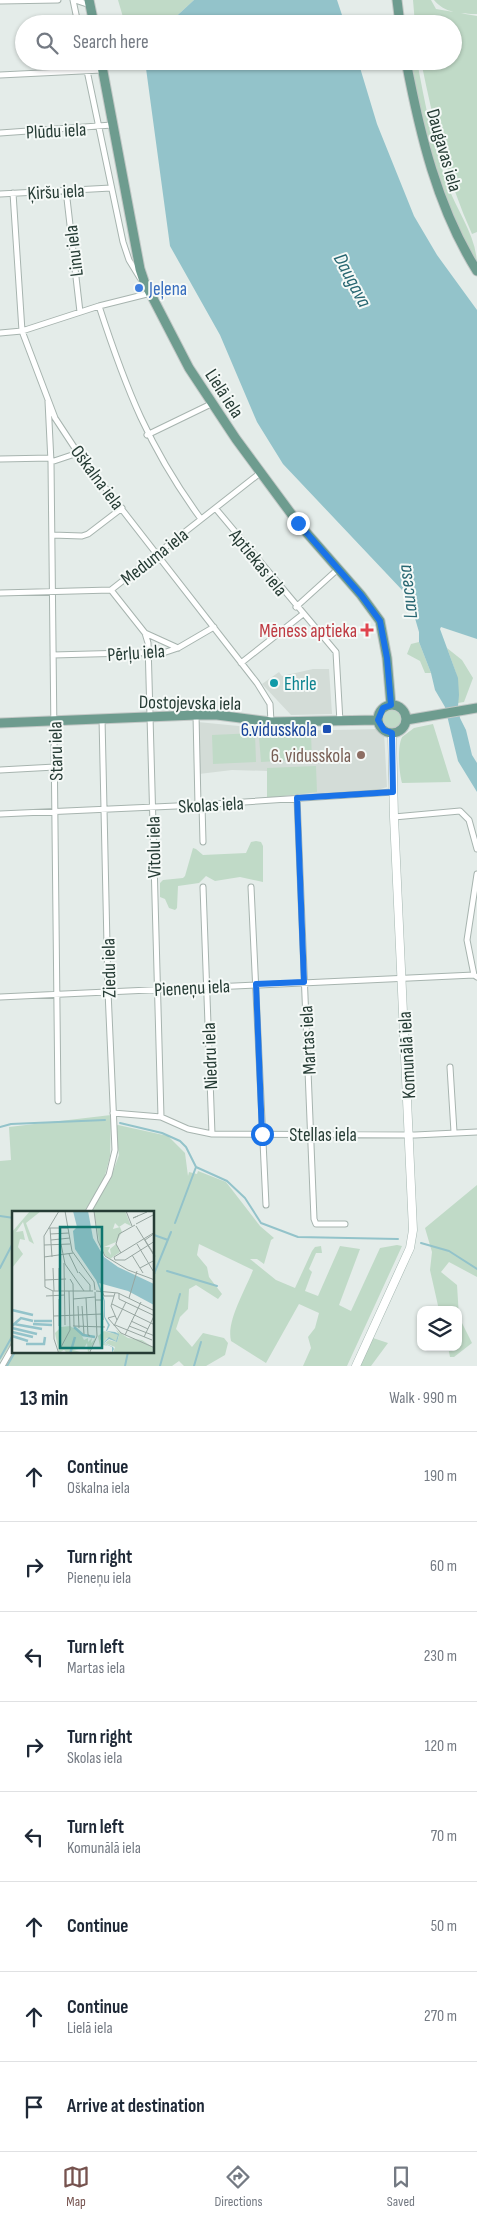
<!DOCTYPE html>
<meta charset="utf-8">
<style>
:root{--surface:#fff;--page:#f6f6f7;--text:#1f2937;--muted:#747a83;--line:#e0e1e3;--accent:#76534f}
body{margin:0;font-family:"Sofia Sans Condensed",sans-serif;background:var(--page);color:var(--text)}
.controls{position:absolute;right:15px;bottom:15px;display:grid;overflow:hidden;border-radius:10px;box-shadow:0 1px 4px #0004}
.controls button{width:45px;height:45px;display:grid;place-items:center;padding:0;border:0;border-bottom:1px solid var(--line);background:var(--surface);color:var(--text);font:25px sans-serif}
.stop{position:absolute;width:15px;height:15px;margin:-11px;border:4px solid #1a73e8;border-radius:50%;background:#fff}
.stop.end{background:#1a73e8;border-color:#fff;box-shadow:0 1px 5px #0008}
.list{margin:0;padding:0;list-style:none}
h2{display:flex;justify-content:space-between;align-items:center;height:65px;margin:0;padding:0 20px;font-size:21px}
h2 small{font-size:16px;font-weight:400;color:var(--muted)}
.list li{display:grid;grid-template-columns:32px 1fr auto;gap:15px;align-items:center;box-sizing:border-box;height:90px;padding:0 20px;border-top:1px solid var(--line)}
.list b{display:block;font-size:19px;white-space:nowrap}
.list p{margin:0;font-size:16px;white-space:nowrap;color:var(--muted)}
.list em{font-size:16px;font-style:normal;color:var(--muted)}
.icon{flex:none;width:28px;height:28px;fill:none;stroke:currentColor;stroke-width:2;stroke-linecap:round;stroke-linejoin:round}
.map{position:relative;flex:none;width:477px;height:1366px;overflow:hidden}
.search{position:absolute;background:var(--surface);box-shadow:0 1px 4px #0004;left:15px;right:15px;top:15px;height:55px;display:flex;align-items:center;gap:12px;box-sizing:border-box;padding:0 18px;border-radius:28px;color:var(--muted);font-size:19px}
.sheet{height:785px;background:var(--surface)}
nav{display:flex;justify-content:space-around;align-items:center;box-sizing:border-box;height:70px;border-top:1px solid var(--line);background:var(--surface);font-size:14px;color:var(--muted)}
nav a{display:grid;justify-items:center;gap:2px}
nav .on{color:var(--accent)}
.map>svg:first-child{display:block}
.built{fill:#d3dcd7}
.green{fill:#c0dac7}
.water{fill:#93c3ca}
.lines{fill:none;stroke-linecap:round;stroke-linejoin:round}
.stream{stroke:#93c3ca;stroke-width:2}
.street-casing{stroke:#a7b4af;stroke-width:7}
.secondary-casing{stroke:#a4b6b0;stroke-width:9}
.primary-casing{stroke:#c2c8c6;stroke-width:11}
.street{stroke:#fff;stroke-width:5}
.secondary{stroke:#fff;stroke-width:8}
.primary{stroke:#6e9c8f;stroke-width:9}
.route{stroke:#1a73e8;stroke-width:6}
.shop-dot{fill:#3f7fe0;stroke:#f5f9f7;stroke-width:2}
.health-dot{fill:#e0444e;stroke:#f5f9f7;stroke-width:2}
.culture-dot{fill:#0f9aa8;stroke:#f5f9f7;stroke-width:2}
.transit-dot{fill:#1a4fb4;stroke:#f5f9f7;stroke-width:2}
.education-dot{fill:#8d6e63;stroke:#f5f9f7;stroke-width:2}
.labels{text-anchor:middle;stroke-width:4;stroke-linejoin:round;paint-order:stroke}
.street-label{font-size:19px;fill:#263c35;stroke:#f5f9f7}
.shop-label{font-size:19px;fill:#366cbe;stroke:#f5f9f7;text-anchor:start}
.health-label{font-size:19px;fill:#be3a42;stroke:#f5f9f7;text-anchor:end}
.culture-label{font-size:19px;fill:#0d838f;stroke:#f5f9f7;text-anchor:start}
.transit-label{font-size:19px;fill:#164399;stroke:#f5f9f7;text-anchor:end}
.education-label{font-size:19px;fill:#785e54;stroke:#f5f9f7;text-anchor:end}
.water-label{font-size:20px;font-style:italic;fill:#276671;stroke:#f5f9f7}
.inset-river{fill:none;stroke:#93c3ca;stroke-width:2.5}
.inset-road{fill:none;stroke:#98a6a1;stroke-width:1}
.view{fill:#0f766e;fill-opacity:0.15;stroke:#0f766e;stroke-width:2.5}
.inset-edge{fill:none;stroke:#263c35;stroke-width:2.5}
</style>
<div class="map">
<svg width="477" height="1366" viewBox="0 0 477 1366">
<rect width="100%" height="100%" fill="#e4ece9"/>
<path class="built" d="M313 669H329L332 714 291 715 262 684 279 672 282 676Z
M198 722 289 731 380 729 384 732 387 787 377 790 269 796 268 771 232 770 199 774Z"/>
<path class="green" d="M118 0H194L168 24H125Z
M413 0H431L436 9 477 16V232L472 234C447 178 433 121 421 61H453V24H415Z
M434 0H477V14C462 14 444 13 434 0Z
M409 61H417C425 104 433 145 448 186 457 211 477 237 477 265L450 212 432 161Z
M419 642 431 673H425L420 661 407 654 411 644Z
M447 648 462 660 473 678 464 702 458 703 456 673Z
M383 719a9 9 0 1 1 18 0a9 9 0 1 1-18 0Z
M433 724 451 782 402 783C399 772 397 748 402 737L414 728Z
M255 733 256 762 213 764 212 735Z
M311 734 312 759 261 762 259 737Z
M316 766 317 792 267 798V768Z
M256 841 261 842 263 846V882L240 877 215 881 206 876 199 883 178 886 177 908 175 910 169 908 165 899 160 897V883L163 880 183 878 185 876 193 848 196 849 203 855 246 853 251 842Z
M111 1115 110 1156 104 1179 84 1212H14V1339L0 1361V1161L11 1160 9 1127Z
M118 1125 168 1136 185 1153 188 1176 189 1172 197 1174 198 1171 226 1182 260 1226 274 1238 271 1240 264 1264 257 1259H250L276 1280 295 1288 312 1251 315 1247 321 1246 322 1253H316L309 1269 312 1272 305 1291 318 1296 340 1246 360 1249 339 1305 351 1311 380 1248 397 1245 402 1246 347 1366H303L311 1348 308 1337 315 1328 319 1313 299 1304 266 1363 231 1341C226 1321 246 1289 253 1270L199 1244 197 1255 207 1267 209 1277 222 1294 218 1299 196 1285 189 1289 188 1309 180 1317 176 1329 192 1347 203 1333 224 1338 228 1343 225 1355 206 1366H184L179 1361 172 1366H4L14 1349V1352H154V1212H90L110 1180 119 1155 115 1126Z
M477 1185V1277L449 1262 441 1272 457 1285 459 1317 472 1343 454 1357H450L448 1347H458V1310H439L430 1270 432 1252 425 1228Z
M373 1338 388 1343 371 1366H360Z"/>
<path class="water" d="M194 0H337L345 24H168Z
M145 61H358L377 124 414 216 437 255 477 310V639L441 627 440 629 458 678 459 695 458 706 460 718 466 730 472 755 477 763V792L458 761 445 707 435 690 431 673 419 642V632L410 601 403 591 283 464 257 422 220 335 170 246Z"/>
<g class="lines">
<path class="stream" d="M120 1123 162 1133 180 1141 186 1147 196 1167 227 1181 245 1198 261 1223 298 1237 398 1239
M0 1127 11 1124 105 1120
M0 1216 14 1218
M175 1223 196 1167
M154 1235 168 1240
M421 1243 449 1251 477 1269
M0 1268 14 1241
M167 1271 217 1286
M154 1274 171 1232
M0 1358 14 1333
M7 1366 15 1352
M125 1366 128 1352
M160 1366 180 1294
M194 1366 201 1342"/>
<defs>
<path id="street" d="M73 0 78 24
M75 0 90 5
M0 1 58 0
M85 61 123 242 129 260 140 278
M0 75 102 70
M0 133 112 125
M66 190 80 312
M13 193 22 331 55 418 78 453 257 683 270 704 271 722
M0 194 111 188
M99 306C126 389 149 448 201 519
M0 333 22 331 99 306 151 293
M48 401 51 462 58 1101
M147 435 211 404
M0 459 51 458
M51 462 78 453
M216 509 336 652 340 722
M52 535 82 536 88 534 122 508
M111 590 145 633 148 643 161 1117
M0 593 111 590 260 473
M296 607 338 569
M145 633 178 648
M53 655 166 652 178 648 214 627
M241 663 303 614
M196 715 198 805
M0 770 55 767
M297 798 314 1219 316 1224H345
M202 805 203 842
M0 814 198 805 393 792
M394 817 460 811 469 820 477 849
M477 874 467 940 474 975 477 977
M203 887 212 1134
M251 887 266 1205
M0 997 474 975
M450 1067 454 1132
M113 1113 161 1117 188 1129 212 1134 415 1135 477 1132
M88 1212 109 1175 115 1150 108 991 102 718
M2 1366 14 1345"/>
<path id="secondary" d="M356 1366 410 1248 413 1230 394 817 392 733"/>
<path id="primary" d="M89 0 94 24
M397 0 400 24
M101 61 140 269 144 281 189 368 236 439 298 523 361 595 380 621 387 658 391 705
M406 61C420 134 437 207 477 271
M378 719a14 14 0 1 1 28 0a14 14 0 1 1-28 0Z
M406 720 477 708
M0 723 196 715H217L271 722 378 720"/>
</defs>
<use href="#street" class="street-casing"/>
<use href="#secondary" class="secondary-casing"/>
<use href="#primary" class="primary-casing"/>
<use href="#street" class="street"/>
<use href="#secondary" class="secondary"/>
<use href="#primary" class="primary"/>
</g>
<g class="lines">
<path class="route" d="M262 1134 256 984 304 982 297 798 393 792 392 733 384 730 378 720 383 708 391 705 387 658 380 621 361 595 298 523"/>
</g>
<circle class="shop-dot" cx="139" cy="288" r="5"/>
<path class="health-dot" d="M364.5 622.5h5v5h5v5h-5v5h-5v-5h-5v-5h5z"/>
<circle class="culture-dot" cx="274" cy="683" r="5"/>
<rect class="transit-dot" x="322" y="724" width="10" height="10" rx="2.5"/>
<circle class="education-dot" cx="361" cy="755" r="5"/>
<g class="labels">
<g class="street-label">
<text transform="translate(56 130) rotate(-3)" y="7">Plūdu iela</text>
<text transform="translate(445 150) rotate(74)" y="7">Daugavas iela</text>
<text transform="translate(56 191) rotate(-3)" y="7">Ķiršu iela</text>
<text transform="translate(73 251) rotate(-97)" y="7">Linu iela</text>
<text transform="translate(225 393) rotate(57)" y="7">Lielā iela</text>
<text transform="translate(98 477) rotate(53)" y="7">Oškalna iela</text>
<text transform="translate(154 556) rotate(-38)" y="7">Meduma iela</text>
<text transform="translate(259 562) rotate(51)" y="7">Aptiekas iela</text>
<text transform="translate(136 652) rotate(-4)" y="7">Pērļu iela</text>
<text transform="translate(190 702) rotate(1)" y="7">Dostojevska iela</text>
<text transform="translate(55 751) rotate(-91)" y="7">Staru iela</text>
<text transform="translate(211 804) rotate(-3)" y="7">Skolas iela</text>
<text transform="translate(153 847) rotate(-91)" y="7">Vītolu iela</text>
<text transform="translate(108 968) rotate(-91)" y="7">Ziedu iela</text>
<text transform="translate(192 987) rotate(-3)" y="7">Pieneņu iela</text>
<text transform="translate(307 1040) rotate(-93)" y="7">Martas iela</text>
<text transform="translate(406 1055) rotate(-93)" y="7">Komunālā iela</text>
<text transform="translate(209 1056) rotate(-92)" y="7">Niedru iela</text>
<text x="323" y="1141">Stellas iela</text>
</g>
<g class="shop-label">
<text x="149" y="295">Jeļena</text>
</g>
<g class="health-label">
<text x="357" y="637">Mēness aptieka</text>
</g>
<g class="culture-label">
<text x="284" y="690">Ehrle</text>
</g>
<g class="transit-label">
<text x="317" y="736">6.vidusskola</text>
</g>
<g class="education-label">
<text x="351" y="762">6. vidusskola</text>
</g>
<g class="water-label">
<text transform="translate(353 280) rotate(62)" y="7">Daugava</text>
<text transform="translate(407 592) rotate(-97)" y="7">Laucesa</text>
</g>
</g>
<g transform="translate(12 1211)">
<rect width="142" height="142" fill="#e4ece9"/>
<path d="M18 0H29L14 12 22 33 17 30 11 11 4 21 11 20 13 29 8 28 6 36 11 43 0 57V21ZM82 0H113L119 15 113 12 107 16 103 12 101 18 108 16 110 21 104 31 92 36H98L96 40 99 44 98 38 104 33 108 41 98 48 106 52 94 45 88 35ZM58 115 68 121 72 129 76 127V131L80 127 79 132 84 127 76 142 75 132 72 137 61 139 72 142H55L52 139 47 142 43 122 49 116ZM104 119 116 127 130 129 142 137V142H101L103 136 93 132 97 129 105 131 107 124ZM92 120 107 124 104 130 95 127 91 132 96 135 91 134 88 128V136L86 125Z" fill="#c0dac7"/>
<path d="M61 0H76L81 27 92 46 106 56 142 73V94L116 80 87 72 93 90V106L98 114 95 120 103 121 107 123 105 131 97 128 92 132 101 136 102 138 100 142V136L91 132 97 126 104 130 106 124 94 120 96 114 92 106V90L84 69 63 38 61 20 65 16Z" fill="#93c3ca"/>
<path class="inset-river" d="M0 99 21 104M22 110H40M2 113 30 118M21 113 40 114M0 115 9 107 21 110M62 116 71 124 83 126M0 117 25 123M0 121 21 126M0 125 16 130M14 133H32L33 126M58 143 63 126"/>
<path class="inset-road" d="M47 0 32 25 33 76 41 80H81M53 0 60 40 82 71 83 79M82 0 86 30 93 45 116 59 143 69M114 0 120 15M126 5 121 7 135 1M124 13 143 3M124 15 143 46M37 17H56M38 17 40 46M143 22 133 29 143 45M38 23 57 22M39 29 58 27M49 33 53 53 72 80M125 33 143 63M32 34 58 33M109 42 104 33 107 23 123 14M57 43 66 62M120 44 131 62M32 46 61 42M103 49 102 46 143 21M103 49H113L143 30M52 52 53 114M41 57 42 80M47 57V80M128 57 143 49M67 61 78 74V80M58 68 61 73 62 115M33 69 54 68M90 79 92 85H102M41 80 42 128 47 143M84 80 106 82 143 100M103 82 99 95 105 109M107 82V88L143 105M34 85 53 84M74 87 76 124 78 125M117 87 125 60M47 88V115M61 88 83 86M83 89H90L91 109M100 93 143 114M66 95 67 117M70 95 72 123M42 105 90 103M103 105 96 107 109 122 143 137M119 110 136 118M103 114 140 129M61 115 93 116M102 115 114 91M117 115 143 125M113 124 129 91M132 126 142 105M48 138 58 119 57 80M77 143 85 125 83 81"/>
<path class="view" d="M48 16H90V137H48Z"/>
<rect width="142" height="142" class="inset-edge"/>
</g>
</svg>
<div class="controls">
<button><svg class="icon" aria-label="layers" viewBox="0 0 24 24"><path d="M12 4l9 5-9 5-9-5zM3 14l9 5 9-5"/></svg></button>
</div>
<div class="stop" style="left:262px;top:1134px"></div>
<div class="stop end" style="left:298px;top:523px"></div>
<div class="search"><svg class="icon" aria-label="search" viewBox="0 0 24 24"><circle cx="10" cy="10" r="6"/><path d="M15 15l6 6"/></svg>Search here</div>
</div>
<section class="sheet">
<h2>13 min<small>Walk · 990 m</small></h2>
<ul class="list">
<li><svg class="icon" aria-label="ahead" viewBox="0 0 24 24"><path d="M12 20V5M6 11l6-6 6 6"/></svg><div><b>Continue</b><p>Oškalna iela</p></div><em>190 m</em></li>
<li><svg class="icon" aria-label="right" viewBox="0 0 24 24"><path d="M7 20v-9h11M14 6l5 5-5 5"/></svg><div><b>Turn right</b><p>Pieneņu iela</p></div><em>60 m</em></li>
<li><svg class="icon" aria-label="left" viewBox="0 0 24 24"><path d="M17 20v-9H6M10 6l-5 5 5 5"/></svg><div><b>Turn left</b><p>Martas iela</p></div><em>230 m</em></li>
<li><svg class="icon" aria-label="right" viewBox="0 0 24 24"><path d="M7 20v-9h11M14 6l5 5-5 5"/></svg><div><b>Turn right</b><p>Skolas iela</p></div><em>120 m</em></li>
<li><svg class="icon" aria-label="left" viewBox="0 0 24 24"><path d="M17 20v-9H6M10 6l-5 5 5 5"/></svg><div><b>Turn left</b><p>Komunālā iela</p></div><em>70 m</em></li>
<li><svg class="icon" aria-label="ahead" viewBox="0 0 24 24"><path d="M12 20V5M6 11l6-6 6 6"/></svg><div><b>Continue</b></div><em>50 m</em></li>
<li><svg class="icon" aria-label="ahead" viewBox="0 0 24 24"><path d="M12 20V5M6 11l6-6 6 6"/></svg><div><b>Continue</b><p>Lielā iela</p></div><em>270 m</em></li>
<li><svg class="icon" aria-label="arrive" viewBox="0 0 24 24"><path d="M6 21V4h12l-3 4 3 4H6"/></svg><div><b>Arrive at destination</b></div></li>
</ul>
</section>
<nav>
<a class="on"><svg class="icon" aria-label="map" viewBox="0 0 24 24"><path d="M3 6l6-2 6 2 6-2v14l-6 2-6-2-6 2zM9 4v14M15 6v14"/></svg>Map</a>
<a><svg class="icon" aria-label="directions" viewBox="0 0 24 24"><path d="M12 3l9 9-9 9-9-9zM9 14v-3h6M13 9l2 2-2 2"/></svg>Directions</a>
<a><svg class="icon" aria-label="saved" viewBox="0 0 24 24"><path d="M7 4h10v16l-5-4-5 4z"/></svg>Saved</a>
</nav>
